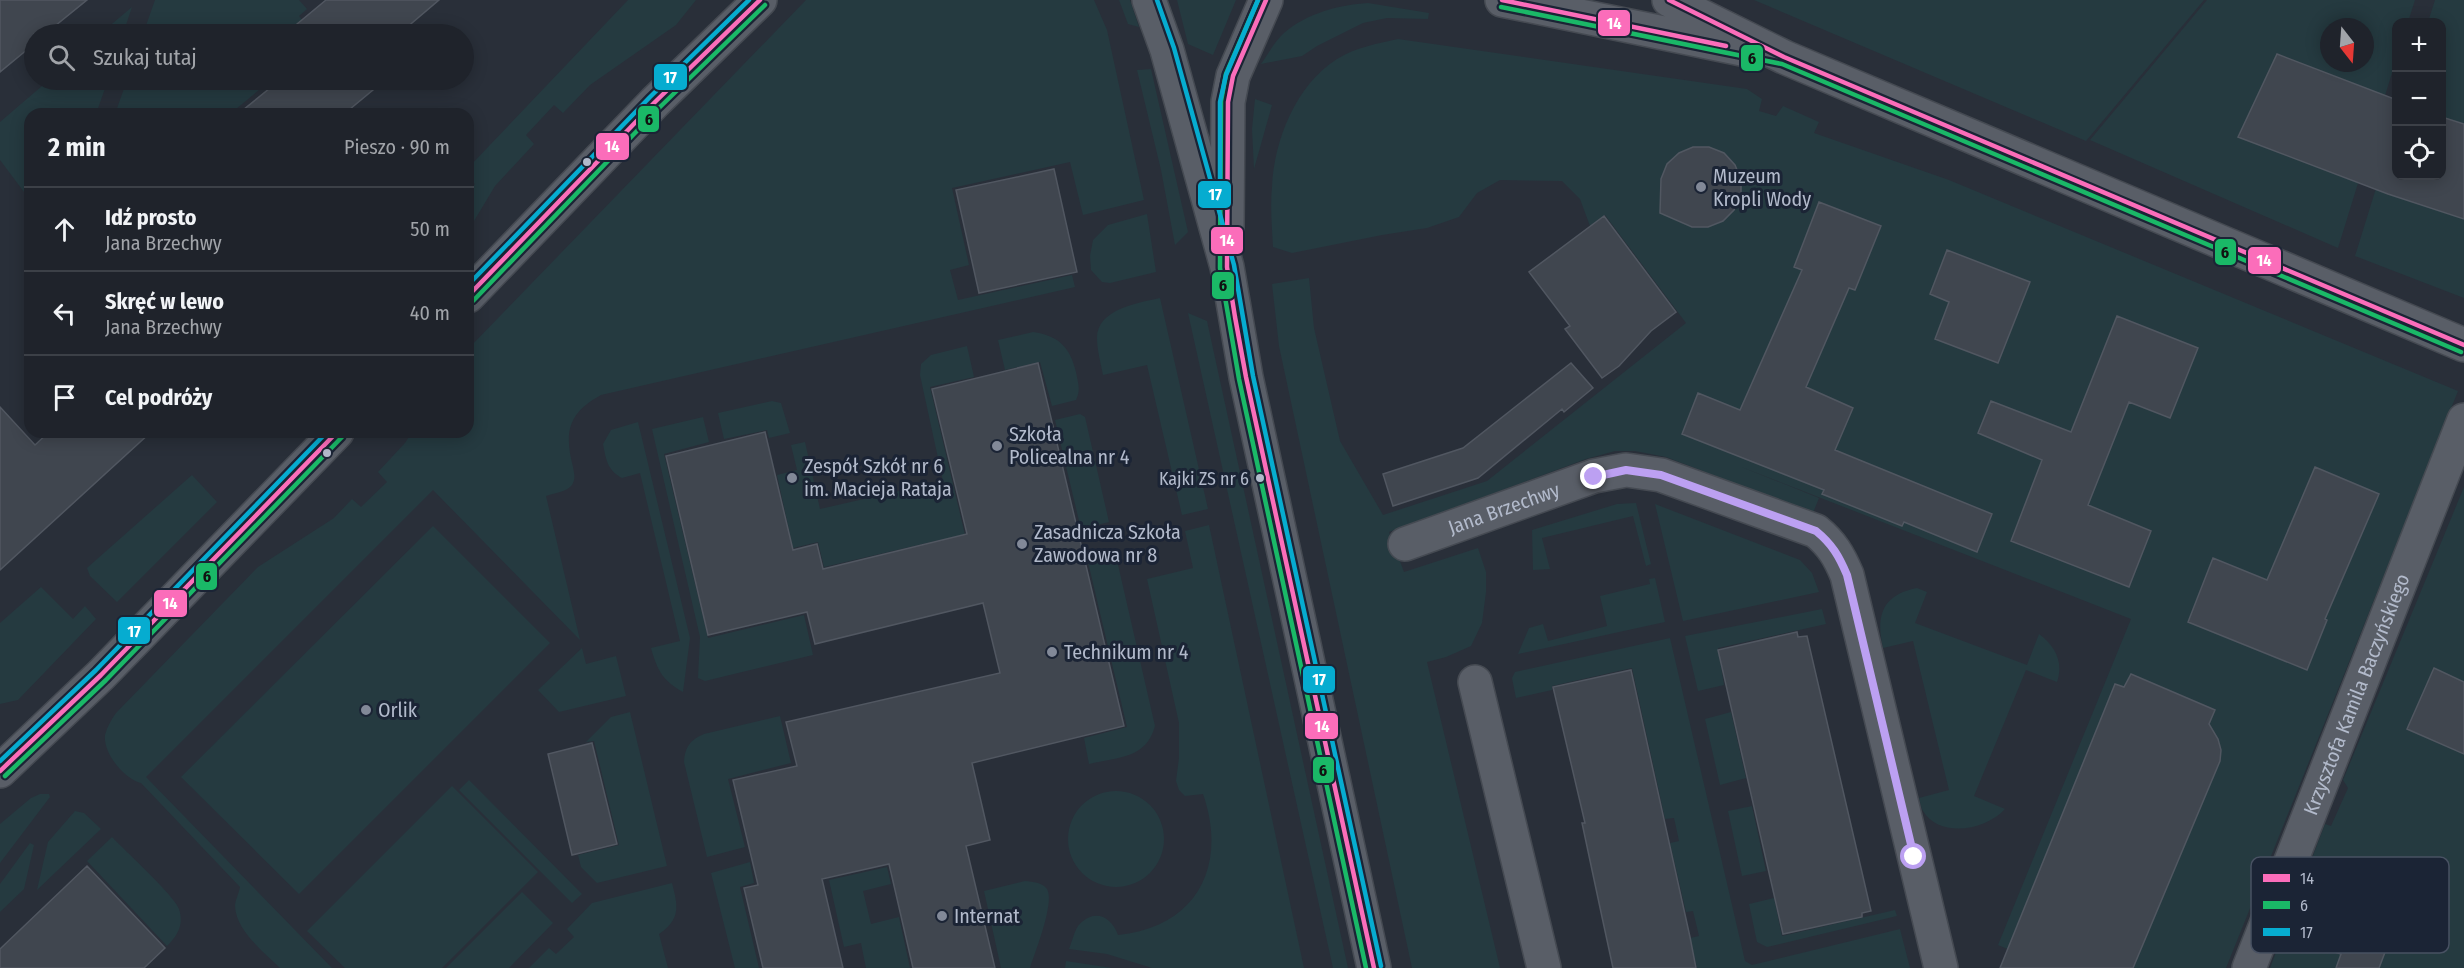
<!DOCTYPE html>
<html lang="pl">
<meta charset="utf-8">
<style>
:root{--surface:#1f232b;--page:#2c2f37;--text:#f1f3f6;--muted:#a1a4a9;--line:#3c4047}
body{margin:0;font-family:"Fira Sans Condensed",sans-serif;background:var(--page);color:var(--text)}
.controls{position:absolute;right:18px;top:18px;display:grid;overflow:hidden;border-radius:12px;box-shadow:0 3px 15px #0003}
.controls button{width:54px;height:54px;display:grid;place-items:center;padding:0;border:0;border-bottom:2px solid var(--line);background:var(--surface);color:var(--text);font:30px sans-serif}
.compass{position:absolute;left:2320px;top:18px;width:54px;height:54px;border-radius:50%;background:var(--surface);box-shadow:0 3px 15px #0003;rotate:163deg}
.stop{position:absolute;width:18px;height:18px;margin:-14px;border:4px solid #bca0f2;border-radius:50%;background:#fff}
.stop.end{background:#bca0f2;border-color:#fff;box-shadow:0 2px 6px #0008}
.list{margin:0;padding:0;list-style:none}
h2{display:flex;justify-content:space-between;align-items:center;height:78px;margin:0;padding:0 24px;font-size:26px}
h2 small{font-size:20px;font-weight:400;color:var(--muted)}
.list li{display:grid;grid-template-columns:39px 1fr auto;gap:18px;align-items:center;box-sizing:border-box;height:84px;padding:0 24px;border-top:2px solid var(--line)}
.list b{display:block;font-size:22px;white-space:nowrap}
.list p{margin:0;font-size:20px;white-space:nowrap;color:var(--muted)}
.list em{font-size:20px;font-style:normal;color:var(--muted)}
.icon{flex:none;width:33px;height:33px;fill:none;stroke:currentColor;stroke-width:2;stroke-linecap:round;stroke-linejoin:round}
.map{position:relative;flex:none;width:2464px;height:968px;overflow:hidden}
.search{position:absolute;background:var(--surface);box-shadow:0 3px 15px #0003;left:24px;top:24px;width:450px;height:66px;display:flex;align-items:center;gap:15px;box-sizing:border-box;padding:0 21px;border-radius:33px;color:var(--muted);font-size:22px}
.panel{position:absolute;background:var(--surface);box-shadow:0 3px 15px #0003;left:24px;top:108px;width:450px;height:330px;border-radius:18px}
.map>svg:first-child{display:block}
.green{fill:#253a40;fill-rule:evenodd}
.building{fill:#40464f;stroke:#515761;stroke-width:1.5}
.lines{fill:none;stroke-linecap:round;stroke-linejoin:round}
.minor-casing{stroke:#454a52;stroke-width:36}
.tertiary-casing{stroke:#454a52;stroke-width:36}
.minor{stroke:#595e67;stroke-width:33}
.tertiary{stroke:#595e67;stroke-width:33}
.bus-1-casing{stroke:#1b2435;stroke-width:9}
.bus-2-casing{stroke:#1b2435;stroke-width:9}
.bus-3-casing{stroke:#1b2435;stroke-width:9}
.bus-1{stroke:#fb6dba;stroke-width:4.5}
.bus-2{stroke:#1ab867;stroke-width:4.5}
.bus-3{stroke:#06acd0;stroke-width:4.5}
.route{stroke:#bca0f2;stroke-width:8}
.bus-dot{fill:#b2bacb;stroke:#1b2435;stroke-width:2}
.poi-dot{fill:#828998;stroke:#1b2435;stroke-width:2}
.labels{text-anchor:middle;stroke-width:6;stroke-linejoin:round;paint-order:stroke}
.bus-label{font-size:18px;fill:#b2bacb;stroke:#1b2435;text-anchor:end}
.poi-label{font-size:20px;fill:#b2bacb;stroke:#1b2435;text-anchor:start}
.street-label{font-size:20px;fill:#b2bacb;stroke:#1b2435}
.key{fill:#1b2435;stroke:#485162;stroke-width:1.5}
.key-label{font-size:16px;fill:#b2bacb}
.line-badge{stroke:#1b2435;stroke-width:2}
.badge-label{font-size:16px;text-anchor:middle;font-weight:bold;fill:#fff}
.pale-badge-label{font-size:16px;text-anchor:middle;font-weight:bold;fill:#111}
</style>
<div class="map">
<svg width="2464" height="968" viewBox="0 0 2464 968">
<rect width="100%" height="100%" fill="#292f39"/>
<path class="green" d="M155 0H299L307 9 299 16 314 34H143Z
M628 0H696L676 25 590 85 563 113 554 105 526 135 534 144 495 186 468 231V192L475 184 468 177V168Z
M806 0H1094L1107 30 1144 200 1083 215 1070 162 952 188 969 265 950 270 958 300 1072 275 1075 287 601 395C568 413 564 432 573 467 574 473 576 479 572 485 567 492 554 493 546 496L580 640 433 490 146 777 332 968H280C264 952 236 931 235 906 235 901 239 893 240 887L141 783C124 779 103 753 105 735 107 727 111 720 116 713L258 567 334 518 352 499 361 507 387 482 378 472 405 443 412 432H468V349Z
M1119 0H1130L1139 27 1128 24Z
M1177 0H1236L1213 55 1188 44Z
M1754 0H2204L2086 141Z
M2207 0H2415L2408 22H2396V60L2338 248 2090 140ZM2329 27H2365V63H2329Z
M2435 0H2464V298L2355 256 2396 124V176H2442V22H2428Z
M1368 3 1429 13 1428 19 1387 18 1363 23 1317 46 1302 56 1261 64C1268 54 1275 41 1284 33 1307 13 1339 5 1368 3Z
M132 7 123 34H100Z
M1398 39 1747 89 1762 99 1759 111 1776 116 1783 106 1819 122 1814 133 1949 180 2458 391 2226 968H2053L1998 945 2131 619 1739 466 1819 498 1813 513 1666 457 1635 451H1615L1586 459 1389 532 1404 572 1478 548 1486 572V592L1482 623 1471 646 1446 657 1427 662 1500 968H1412L1279 346 1272 284 1309 278 1314 328 1340 441 1383 515 1487 481 1686 323 1605 215 1590 226 1580 199 1562 181 1500 180 1477 193 1459 217 1427 228 1382 235 1292 253 1273 247C1272 227 1270 206 1272 187 1274 140 1296 85 1337 59 1356 47 1377 44 1398 39Z
M1151 69 1188 232 1175 245 1161 170 1137 70Z
M49 80H108L96 114H30V200L0 160V122Z
M127 80H271L230 114H115Z
M1255 99 1272 105 1254 169 1252 129Z
M1147 214 1156 272 1110 283 1102 282 1091 270 1090 256 1093 240 1108 225Z
M1160 298 1208 509 1182 515 1147 365 1103 375C1101 364 1097 350 1097 338 1097 309 1138 303 1160 298Z
M1188 313 1207 321 1348 968H1333Z
M1033 332C1059 336 1070 347 1076 372 1078 383 1081 390 1076 400L1052 406 1040 362 1005 370 998 340Z
M967 346 974 377 930 387 966 539 942 545 940 540 824 567 818 542 793 548 777 475 797 470 791 445 805 442 820 509 943 481 920 375 921 364 931 355Z
M772 401 781 403 790 433 769 438 767 430 724 439 718 413Z
M1080 414 1085 417 1109 522 1081 529 1055 420Z
M703 417 709 442 664 454 708 638 804 615 813 655 705 681 698 678 700 637 652 429Z
M638 422 690 638 683 692C663 681 657 670 651 648L680 641 640 473 622 478C607 470 606 459 603 444L611 430Z
M192 475 217 502 117 602 90 576 87 568Z
M2464 487V968H2270L2325 824 2331 826 2348 788 2343 780Z
M1636 503 1651 564 1646 566 1633 516 1542 538 1550 569 1533 570 1532 530 1617 504Z
M1655 504 1800 560 1812 573 1819 592 1683 621Z
M1209 525 1304 968H1152L1107 954 1069 949C1072 942 1074 932 1078 926 1093 908 1111 915 1118 935 1197 927 1228 866 1203 794L1185 796 1179 790 1176 781 1179 758V723L1147 579 1193 568 1185 531Z
M433 526 550 643 299 894 181 777Z
M1116 556 1155 726C1146 759 1118 757 1089 764L1084 738 1127 727 1088 562Z
M1655 578 1665 622 1518 654 1529 628 1543 624 1548 641 1607 626 1600 596 1650 584 1649 579Z
M41 587 73 619 85 606 96 619 18 700 0 704V623Z
M1917 588 1927 592 1915 623 2027 665 2039 634C2055 646 2064 662 2057 682L2026 670 1974 796 2005 809C1986 830 1940 839 1923 811 1921 808 1920 802 1919 798L1949 790 1913 641 1883 648C1876 617 1881 595 1917 588Z
M1822 609 1826 624 1718 648 1724 685 1698 691 1685 636Z
M1670 638 1745 961 1752 965 1900 929 1910 968H1697L1690 938 1699 936 1693 911 1686 912 1670 843 1679 841 1674 818 1665 819 1632 668 1552 686V690L1516 698 1512 678 1515 672Z
M582 648 586 664 616 656 626 696 559 712 538 690Z
M630 712 667 866 597 883 581 867 578 855 619 845 594 741 586 742 611 717Z
M1731 712 1746 778 1720 785 1705 719Z
M780 716 791 763 728 779 745 847 707 857 684 762C685 747 690 740 704 734Z
M469 780 582 894 572 903 459 790Z
M452 786 538 872 442 968H345L307 931Z
M1068 839a48 48 0 1 1 96 0a48 48 0 1 1-96 0Z
M40 794H49L50 797 0 863V824L31 798Z
M1752 806 1766 871 1742 876 1728 811Z
M75 811 84 813 101 829 37 890 48 842Z
M112 837C124 850 175 896 179 909 184 925 178 935 167 946L87 861Z
M30 843 34 845 24 889 0 912V884Z
M750 862 754 883 740 887 759 968H735L711 873Z
M887 867 891 884 863 891 871 924 899 917 910 968H866L861 943 844 947 829 880Z
M1025 881C1033 882 1042 882 1047 889 1055 903 1035 952 1030 968H1001L984 891Z
M672 883C678 906 681 919 659 934L668 968H529L549 948 556 954 574 937 567 929 592 903Z
M522 892 553 923 509 968H446Z
M1774 898 1782 936 1895 910 1897 916 1767 947 1757 942 1749 904Z
M1066 961 1112 968H1065Z"/>
<path class="building" d="M0 0H87L45 34H34V44L0 72Z
M326 0H439L399 34H285Z
M2277 54 2397 100V176H2442V117L2464 124V219L2388 194 2238 137Z
M280 80H385L344 114H238Z
M1693 147H1709L1724 153 1735 165 1741 180V195L1734 210 1723 221 1708 227H1692L1660 213 1661 179 1667 164 1679 153Z
M1054 169 1077 272 979 293 956 190Z
M1819 202 1881 226 1855 290 1849 288 1806 387 1853 408 1835 450 1992 514 1977 552 1904 522 1902 526 1822 494 1824 490 1682 434 1698 393 1740 410 1802 270 1794 267Z
M1604 216 1676 312 1651 331 1619 366 1602 378 1565 329 1570 326 1529 272Z
M1947 250 2030 282 1998 363 1935 339 1949 302 1930 294Z
M2117 316 2198 348 2170 418 2129 402 2088 505 2151 531 2129 587 2011 541 2042 460 1978 433 1991 401 2071 432Z
M1038 363 1124 726 972 763 990 840 966 846 995 968H913L889 864 822 879 843 968H763L744 888 758 885 733 780 797 766 786 722 1000 673 983 603 815 644 807 612 708 635 666 456 765 432 793 550 817 544 823 569 967 534 932 389Z
M1571 363 1593 388 1564 412 1562 409 1478 478 1393 506 1383 474 1463 448Z
M0 407 35 445 49 432H151L0 570Z
M2315 467 2379 494 2325 619 2327 620 2307 670 2188 622 2213 558 2267 580Z
M1797 632 1798 637 1807 636 1871 911 1862 913V917L1783 934 1718 650Z
M2434 668 2464 682V754L2407 729Z
M1631 670 1690 937 1696 968H1613L1602 917 1582 823H1585L1553 687Z
M2131 674 2215 710 2209 724 2218 739 2221 750 2220 761 2133 968H2000L2115 684 2124 687Z
M592 743 617 844 572 855 548 754Z
M87 866 165 948 144 968H0V949Z
M2346 893 2400 913 2379 968H2336L2341 954 2325 949Z"/>
<g class="lines">
<defs>
<g id="minor">
<path id="s1" d="M1405 544 1594 476 1626 470 1661 475 1816 531C1832 544 1839 556 1847 575L1941 968"/>
<path d="M1475 682 1544 968"/>
<path id="s2" d="M2249 968 2464 420"/>
</g>
<path id="tertiary" d="M1149 0 1167 50 1227 267 1246 377 1374 968
M1502 0 1742 49
M1669 0 1784 57 2464 345
M1227 229 1228 102 1233 76 1266 0
M468 296 655 102 760 0
M0 771 101 675 337 432"/>
</defs>
<use href="#minor" class="minor-casing"/>
<use href="#tertiary" class="tertiary-casing"/>
<use href="#minor" class="minor"/>
<use href="#tertiary" class="tertiary"/>
<defs>
<path id="bus-1" d="M1266 0 1233 76 1228 102 1227 267 1235 317 1246 377 1374 968
M1502 0 1726 46
M1669 0 1784 57 2464 345
M468 296 655 102 760 0
M0 771 101 675 337 432"/>
<path id="bus-2" d="M1258 0 1226 74 1221 101 1220 268 1239 379 1366 968
M1501 7 1782 64 2461 352
M473 301 660 107 765 5
M5 776 106 680 342 437"/>
<path id="bus-3" d="M1157 0 1174 48 1234 265 1253 376 1381 966
M1220 189V102L1226 75 1258 0
M468 285 650 97 749 0
M0 761 96 670 327 432"/>
</defs>
<use href="#bus-1" class="bus-1-casing"/>
<use href="#bus-2" class="bus-2-casing"/>
<use href="#bus-3" class="bus-3-casing"/>
<use href="#bus-1" class="bus-1"/>
<use href="#bus-2" class="bus-2"/>
<use href="#bus-3" class="bus-3"/>
</g>
<g class="lines">
<path class="route" d="M1594 477 1626 470 1661 475 1816 531C1832 544 1839 556 1847 575L1914 857"/>
</g>
<g class="bus-dot">
<circle cx="587" cy="162" r="5"/>
<circle cx="327" cy="453" r="5"/>
<circle cx="1260" cy="478" r="5"/>
</g>
<g class="poi-dot">
<circle cx="1701" cy="187" r="6"/>
<circle cx="997" cy="446" r="6"/>
<circle cx="792" cy="478" r="6"/>
<circle cx="1022" cy="544" r="6"/>
<circle cx="1052" cy="652" r="6"/>
<circle cx="366" cy="710" r="6"/>
<circle cx="942" cy="916" r="6"/>
</g>
<g class="labels">
<g class="bus-label">
<text x="1249" y="485">Kajki ZS nr 6</text>
</g>
<g class="poi-label">
<text x="1713" y="183">Muzeum<tspan x="1713" dy="23">Kropli Wody</tspan></text>
<text x="1009" y="441">Szkoła<tspan x="1009" dy="23">Policealna nr 4</tspan></text>
<text x="804" y="473">Zespół Szkół nr 6<tspan x="804" dy="23">im. Macieja Rataja</tspan></text>
<text x="1034" y="539">Zasadnicza Szkoła<tspan x="1034" dy="23">Zawodowa nr 8</tspan></text>
<text x="1064" y="659">Technikum nr 4</text>
<text x="378" y="717">Orlik</text>
<text x="954" y="923">Internat</text>
</g>
<g class="street-label">
<text dy="7" stroke="none"><textPath href="#s1" startOffset="105">Jana Brzechwy</textPath></text>
<text dy="7" stroke="none"><textPath href="#s2" startOffset="294">Krzysztofa Kamila Baczyńskiego</textPath></text>
</g>
</g>
<rect x="2251" y="857" width="198" height="96" rx="9" class="key"/>
<rect x="2263" y="874" width="27" height="8" fill="#fb6dba"/>
<rect x="2263" y="901" width="27" height="8" fill="#1ab867"/>
<rect x="2263" y="928" width="27" height="8" fill="#06acd0"/>
<g class="key-label">
<text x="2300" y="884">14</text>
<text x="2300" y="911">6</text>
<text x="2300" y="938">17</text>
</g>
<g class="line-badge">
<rect x="1597" y="9" width="34" height="28" rx="6" fill="#fb6dba"/>
<rect x="1740" y="44" width="24" height="28" rx="6" fill="#1ab867"/>
<rect x="653" y="63" width="35" height="28" rx="6" fill="#06acd0"/>
<rect x="637" y="105" width="23" height="28" rx="6" fill="#1ab867"/>
<rect x="595" y="132" width="35" height="29" rx="6" fill="#fb6dba"/>
<rect x="1197" y="180" width="35" height="29" rx="6" fill="#06acd0"/>
<rect x="1210" y="226" width="34" height="29" rx="6" fill="#fb6dba"/>
<rect x="2214" y="238" width="23" height="28" rx="6" fill="#1ab867"/>
<rect x="2247" y="246" width="35" height="29" rx="6" fill="#fb6dba"/>
<rect x="1211" y="271" width="24" height="29" rx="6" fill="#1ab867"/>
<rect x="195" y="562" width="23" height="29" rx="6" fill="#1ab867"/>
<rect x="153" y="589" width="35" height="29" rx="6" fill="#fb6dba"/>
<rect x="117" y="616" width="34" height="29" rx="6" fill="#06acd0"/>
<rect x="1302" y="665" width="34" height="29" rx="6" fill="#06acd0"/>
<rect x="1304" y="712" width="35" height="28" rx="6" fill="#fb6dba"/>
<rect x="1312" y="756" width="23" height="28" rx="6" fill="#1ab867"/>
</g>
<g class="badge-label">
<text x="1614" y="29">14</text>
<text x="670" y="83">17</text>
<text x="612" y="152">14</text>
<text x="1215" y="200">17</text>
<text x="1227" y="246">14</text>
<text x="2264" y="266">14</text>
<text x="170" y="609">14</text>
<text x="134" y="637">17</text>
<text x="1319" y="685">17</text>
<text x="1322" y="732">14</text>
</g>
<g class="pale-badge-label">
<text x="1752" y="64">6</text>
<text x="649" y="125">6</text>
<text x="2225" y="258">6</text>
<text x="1223" y="291">6</text>
<text x="207" y="582">6</text>
<text x="1323" y="776">6</text>
</g>
</svg>
<div class="controls">
<button>+</button>
<button>−</button>
<button><svg class="icon" aria-label="locate" viewBox="0 0 24 24"><circle cx="12" cy="12" r="6"/><path d="M12 2v4M12 18v4M2 12h4M18 12h4"/></svg></button>
</div>
<svg class="compass" viewBox="-18 -18 36 36"><path d="M0-13l5 13h-10z" fill="#e53935"/><path d="M0 13l5-13h-10z" fill="#a1a4a9"/></svg>
<div class="stop" style="left:1914px;top:857px"></div>
<div class="stop end" style="left:1594px;top:477px"></div>
<div class="search"><svg class="icon" aria-label="search" viewBox="0 0 24 24"><circle cx="10" cy="10" r="6"/><path d="M15 15l6 6"/></svg>Szukaj tutaj</div>
<section class="panel">
<h2>2 min<small>Pieszo · 90 m</small></h2>
<ul class="list">
<li><svg class="icon" aria-label="ahead" viewBox="0 0 24 24"><path d="M12 20V5M6 11l6-6 6 6"/></svg><div><b>Idź prosto</b><p>Jana Brzechwy</p></div><em>50 m</em></li>
<li><svg class="icon" aria-label="left" viewBox="0 0 24 24"><path d="M17 20v-9H6M10 6l-5 5 5 5"/></svg><div><b>Skręć w lewo</b><p>Jana Brzechwy</p></div><em>40 m</em></li>
<li><svg class="icon" aria-label="arrive" viewBox="0 0 24 24"><path d="M6 21V4h12l-3 4 3 4H6"/></svg><div><b>Cel podróży</b></div></li>
</ul>
</section>
</div>
